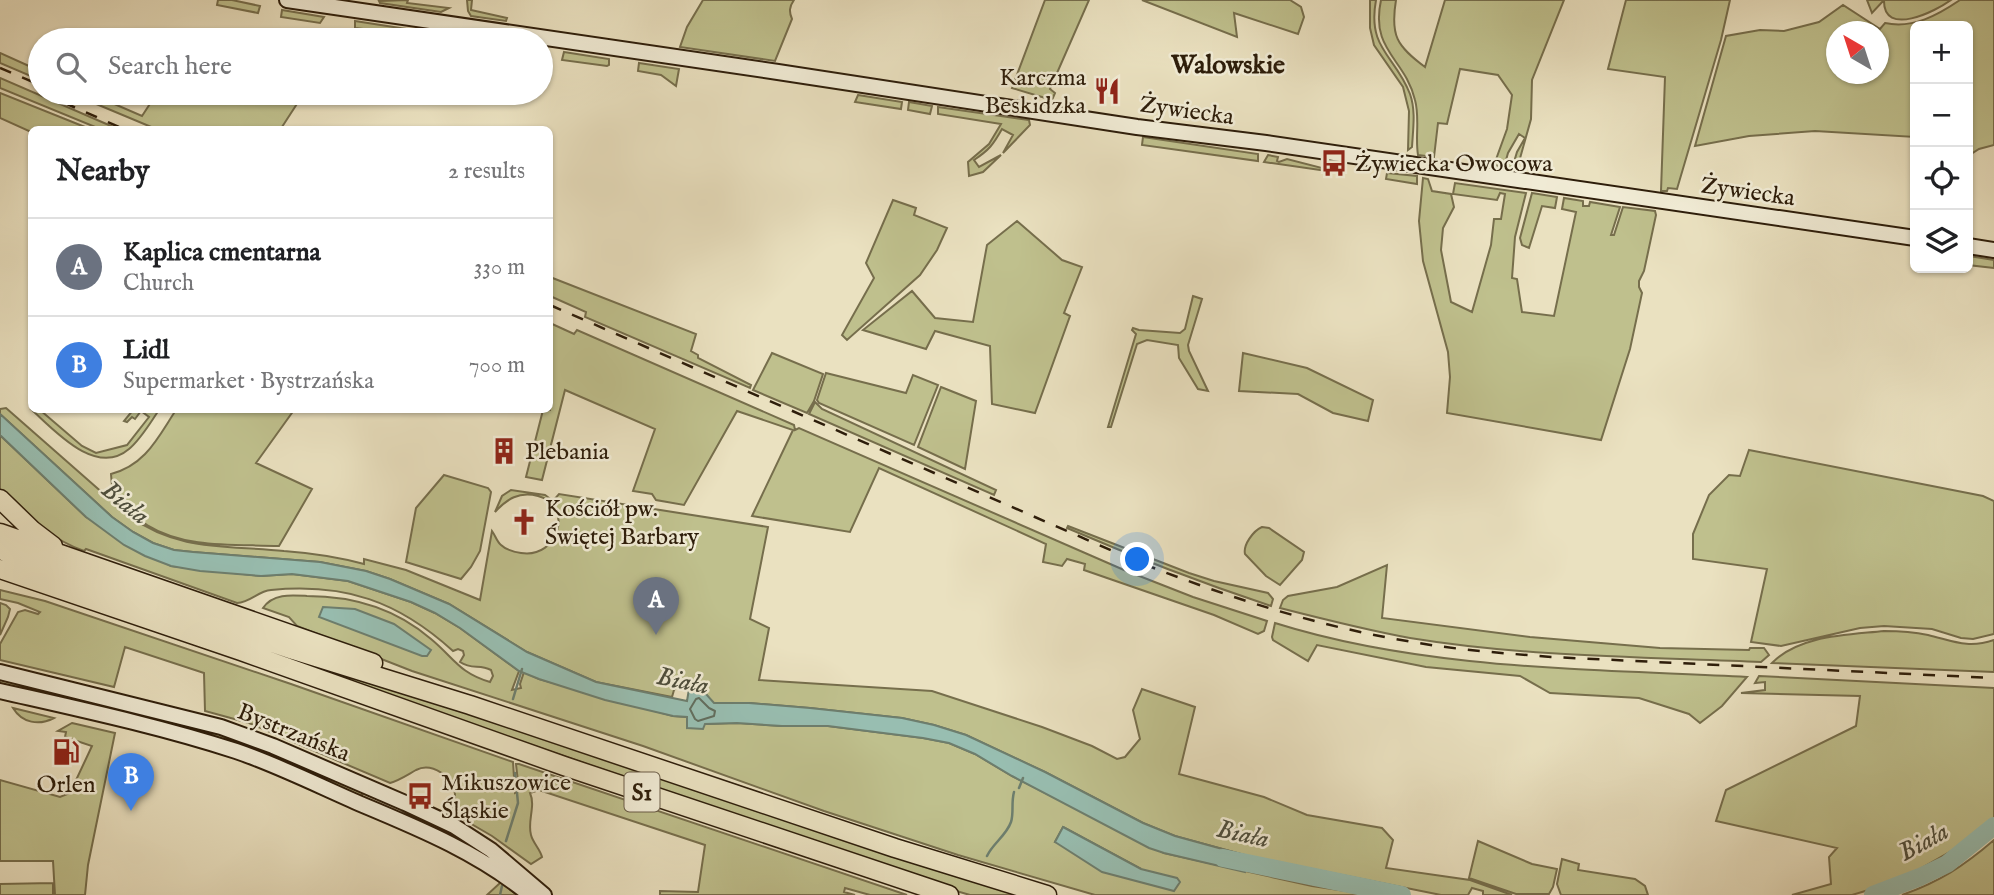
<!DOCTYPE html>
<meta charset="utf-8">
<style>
:root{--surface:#fff;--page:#f6f6f6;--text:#202124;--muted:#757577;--line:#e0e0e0;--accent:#111827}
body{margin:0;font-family:"IM FELL English",serif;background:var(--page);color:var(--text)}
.controls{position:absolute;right:21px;top:21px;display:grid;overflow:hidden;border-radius:10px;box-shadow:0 2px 5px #0004}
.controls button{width:63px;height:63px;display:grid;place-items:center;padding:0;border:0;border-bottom:2px solid var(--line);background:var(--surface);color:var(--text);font:35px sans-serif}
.compass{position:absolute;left:1826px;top:21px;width:63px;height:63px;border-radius:50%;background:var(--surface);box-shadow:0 2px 5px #0004;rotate:321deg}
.you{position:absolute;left:1138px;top:560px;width:24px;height:24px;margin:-18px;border:5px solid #fff;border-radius:50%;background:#1a73e8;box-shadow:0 0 0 10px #1a73e833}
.badge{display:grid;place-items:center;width:46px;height:46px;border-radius:50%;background:var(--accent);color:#fff;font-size:23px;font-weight:700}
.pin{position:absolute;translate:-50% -58px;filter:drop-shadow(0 2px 4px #0008)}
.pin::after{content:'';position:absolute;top:37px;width:24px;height:21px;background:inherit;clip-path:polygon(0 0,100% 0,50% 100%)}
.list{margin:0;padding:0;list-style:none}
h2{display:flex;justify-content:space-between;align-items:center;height:91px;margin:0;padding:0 28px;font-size:30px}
h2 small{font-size:23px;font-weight:400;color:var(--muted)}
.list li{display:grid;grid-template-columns:46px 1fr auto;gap:21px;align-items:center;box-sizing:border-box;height:98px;padding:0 28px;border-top:2px solid var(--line)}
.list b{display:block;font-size:26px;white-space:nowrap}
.list p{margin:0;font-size:23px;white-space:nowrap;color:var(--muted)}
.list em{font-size:23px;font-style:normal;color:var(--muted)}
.icon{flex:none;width:38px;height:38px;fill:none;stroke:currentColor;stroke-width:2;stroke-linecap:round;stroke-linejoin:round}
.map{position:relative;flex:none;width:1994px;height:895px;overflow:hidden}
.search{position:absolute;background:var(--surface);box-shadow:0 2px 5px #0004;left:28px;top:28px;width:525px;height:77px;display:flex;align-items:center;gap:18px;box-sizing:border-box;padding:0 24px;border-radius:38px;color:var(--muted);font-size:26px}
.panel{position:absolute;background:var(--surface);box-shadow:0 2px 5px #0004;left:28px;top:126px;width:525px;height:287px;border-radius:10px}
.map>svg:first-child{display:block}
.green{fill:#bfc08d;stroke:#766e4c;stroke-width:2;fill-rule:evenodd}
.water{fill:#98beb1;stroke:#6d7e6e;stroke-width:2}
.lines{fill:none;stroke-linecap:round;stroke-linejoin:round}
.shore{stroke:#626e5e;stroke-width:2}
.stream{stroke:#6d7e6e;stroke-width:2.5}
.river{stroke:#98beb1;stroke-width:18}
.secondary-casing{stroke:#2d1d0a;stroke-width:18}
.motorway-casing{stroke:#2d1d0a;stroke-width:21}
.secondary{stroke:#f1ecd6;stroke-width:14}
.motorway{stroke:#eae1c0;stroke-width:18}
.rail{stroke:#2d1d0a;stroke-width:2.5;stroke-dasharray:12 12;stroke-linecap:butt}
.labels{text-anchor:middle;stroke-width:5;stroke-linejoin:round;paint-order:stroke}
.shield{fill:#f1ecd6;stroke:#685b47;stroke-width:2}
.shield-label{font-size:23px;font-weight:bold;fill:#2d1d0a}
.poi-label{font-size:24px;fill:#2d1d0a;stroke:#f1ecd6;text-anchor:start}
.street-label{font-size:24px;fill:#2d1d0a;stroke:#f1ecd6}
.neighbourhood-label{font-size:26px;font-weight:bold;fill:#2d1d0a;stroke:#f1ecd6}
.water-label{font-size:26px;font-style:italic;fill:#4d4d3c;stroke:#f1ecd6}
</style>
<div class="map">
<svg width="1994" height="895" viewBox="0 0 1994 895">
<rect width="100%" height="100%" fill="#eae1c0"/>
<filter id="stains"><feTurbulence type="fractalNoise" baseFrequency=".00286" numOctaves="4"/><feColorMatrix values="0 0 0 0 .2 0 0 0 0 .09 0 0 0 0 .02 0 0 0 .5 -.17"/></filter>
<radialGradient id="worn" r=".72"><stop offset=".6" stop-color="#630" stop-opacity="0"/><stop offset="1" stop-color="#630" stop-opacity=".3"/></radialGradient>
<path class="green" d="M218 0H232L260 6 258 13 217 5Z
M408 0 407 3 449 8 441 12 380 3 379 1Z
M467 0H472L471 10 507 18 506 21 471 16 468 11Z
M703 0H794C789 7 789 12 792 19L775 61 680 47 687 27Z
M1045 0H1089L1050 89 1055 93 1052 100 1012 88Z
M1142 0H1290L1301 7 1304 17 1298 34 1234 13 1237 37Z
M1370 0H1376C1367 49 1395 55 1410 94 1416 111 1413 129 1412 147L1408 150 1409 111 1403 87 1374 45 1370 28Z
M1381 0H1396C1390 36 1397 46 1425 67L1445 0H1564L1532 80 1531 119 1517 169 1494 165 1507 129 1512 95 1498 75 1460 69 1447 124 1438 123 1434 157 1418 155C1415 137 1420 118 1415 100 1405 58 1370 51 1381 0ZM1519 134 1525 138 1517 152 1514 162 1506 160 1508 153Z
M1626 0H1730L1721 40 1677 189 1668 188 1667 191H1661L1665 77 1608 69Z
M1867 0H1951C1936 11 1883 38 1884 0L1872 13Z
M1960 0H1994V145L1979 149 1968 156V26H1915V137L1815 131 1749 136 1695 146 1726 36 1760 30 1784 31 1819 22 1843 5 1880 29 1885 23C1913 29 1938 15 1960 0ZM1836 32H1878V74H1836Z
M282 10 324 17 320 23 281 17Z
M355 21 432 33 438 38 355 28Z
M564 52 609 59V65L607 66 562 60Z
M0 53 40 71V80L0 63Z
M639 63 679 69 676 86 661 75 638 71Z
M0 78 118 129H100L0 88Z
M0 93 90 129 32 130 31 132 0 118Z
M70 93H89L142 116 157 93H304L280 130 156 129Z
M858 95 902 102 901 109 855 102Z
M909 102 932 106 930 114 908 110Z
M938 107 1029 120 1030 125 1003 153 1013 135 1002 129C993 145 989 150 974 160L979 167 1001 155 983 172 969 176 968 162 989 144 1001 124 938 114Z
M1143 137 1258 154V161L1142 145Z
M1268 155 1278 157 1277 161 1279 162 1287 159 1326 169 1327 171 1264 162Z
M1387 173 1417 176V184L1386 179Z
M1423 178 1428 179 1432 191 1451 194 1454 207 1443 228 1441 250 1451 302 1472 312 1491 245 1494 219H1501L1505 194 1500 193 1497 200 1453 194 1455 183 1526 193 1515 237 1512 278 1517 279 1522 312 1554 316 1576 212 1562 209 1564 198 1583 201V206H1589L1590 202 1620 207 1611 235H1614L1623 207 1655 211 1656 215 1644 271 1639 281V287L1642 293 1630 349 1601 440 1447 413 1450 377 1448 352 1423 261 1419 221Z
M1532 193 1557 197 1555 208 1542 206 1529 248 1522 245 1520 238Z
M893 200 916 208 914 215 947 228 937 250 920 275 847 340 842 335 874 278 866 263Z
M1017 221 1062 260 1082 267 1064 313 1070 316 1035 413 992 404 990 346 935 331 926 349 863 330 912 291 935 318 973 322 987 245Z
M1969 256 1994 260V268L1968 265Z
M550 277 696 334 691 351 698 355V358L751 385 750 388 585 317 586 312 550 296Z
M1193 296 1202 299 1188 345 1189 351 1208 391 1198 389 1179 358 1178 345 1147 340 1137 344 1111 427H1108L1136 334 1132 330 1133 328 1139 330 1180 333 1185 329Z
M550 323 574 334 577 330 794 425 795 430 799 428 1124 570 1193 597 1267 621 1264 631 1258 634 1214 615 1084 570 1085 564 1067 559 1062 566 1043 562 1046 544 879 468 850 532 752 516 793 430 737 411 684 505 656 500 652 494 633 491 655 429 565 390 542 480 526 477 543 410H550Z
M772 353 823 374 814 401 807 413 753 390Z
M1243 353 1307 368 1373 400 1368 421 1333 413 1298 394 1239 391Z
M826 373 906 393 913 375 938 385 914 445 819 403 817 400Z
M941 387 976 401 965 469 918 447Z
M815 402 822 409 996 490 994 495 809 414Z
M6 408 129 516C179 552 226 545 284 551 311 553 338 557 364 564V559L406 570 480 600 492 531C495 535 497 542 501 545 506 550 515 552 521 553 559 559 574 505 538 496 519 491 507 499 495 512L502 496 511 490 545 495 553 501 559 494 768 527 750 619 769 628 759 680 932 691 1042 727 1092 746 1117 759 1125 757 1140 739 1133 710 1142 689 1195 707 1179 774 1264 797 1307 815 1382 828 1393 840 1386 868 1470 880 1512 895H1483V891L1472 888 1468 895H1441L1248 856 1175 836 1143 823 1045 772 966 735 934 725 902 718 810 708 749 703H713L705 693 706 684 690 683 679 685 674 690 672 697 596 682 527 652 449 604 390 579 366 571 320 562 193 552 174 550 153 543 133 532 112 517 0 414V409Z
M32 410H40L82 446 96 453 127 445 149 417 141 411 135 419 132 417 127 422 124 421 133 410H159C150 423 141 439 129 449 96 477 55 431 32 410Z
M176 410H294L256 463 312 489 279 546C235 544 186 549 147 525 134 518 124 508 113 498L111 474C146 465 158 437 176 410Z
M0 435 86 517 171 566 261 576 292 574 348 581 411 602 435 613 460 628 519 671 512 690 521 688 520 684 524 672 539 679 673 716 687 717V728L705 724 737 723 782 726H828L923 738 949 743 975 754 1012 776 1164 853 1312 886 1372 895H1095L958 855 824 811 643 746 412 671 297 626 289 617 263 608C273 593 292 595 307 596 353 596 395 608 431 639 454 658 459 673 490 682L493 676 491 670C479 664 472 670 460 662L464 655 463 651 458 649 453 651C398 601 345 583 271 590 258 591 251 602 237 603L86 549 84 551C50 539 26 515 0 491ZM1063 827 1141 869 1055 842Z
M1749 450 1983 496 1994 501V634L1973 639 1961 638 1932 629 1884 626 1860 628 1781 646 1751 642 1767 569 1693 559V534L1709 495 1729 475 1740 476Z
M444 475 488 488 491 492 480 551 471 567 461 579 406 562 416 508Z
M1068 526 1189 573 1214 581 1268 593 1273 599 1271 606C1202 583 1134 557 1067 528Z
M1262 527 1269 528 1304 552 1302 560 1280 585 1266 576 1245 554C1243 545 1253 531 1262 527Z
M1387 565 1382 618 1530 637 1660 648 1749 650 1750 648H1764L1769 655 1761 662C1644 657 1526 657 1410 638 1366 630 1323 619 1280 608L1283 600 1288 596 1337 587Z
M69 581 1025 895H970L946 888 68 585Z
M0 590 45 601 291 684 513 762 515 793 519 791 516 764H519L907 895H870L845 888 844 892 855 895H660V891L698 892 705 845 539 790 530 793C536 806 527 821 531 835 533 843 540 849 542 857L531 864 492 836 456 815 453 811C453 805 455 800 455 794 454 777 432 762 416 770 407 775 400 780 390 783L249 723 205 711 204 673 125 647 114 687 0 660V644L18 612 25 610 38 614 40 612 18 603 0 599Z
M0 603 6 605 10 609 8 617 0 635Z
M1275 623C1424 670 1592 669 1747 677L1722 706 1700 723 1689 714 1639 698 1550 693 1520 676 1426 667 1317 645 1308 661 1273 640 1272 637Z
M1884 631C1899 631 1914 632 1928 635 1953 641 1968 649 1994 640V672L1772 663C1799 635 1848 635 1884 631Z
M1759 676 1994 688V818L1960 846 1918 870 1872 889 1852 895H1792L1831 884 1829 857 1837 848 1716 821 1726 790 1856 726 1860 696 1741 693 1765 690V682L1755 683Z
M0 679 216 732 257 746 363 792 361 797 265 755 231 742 0 685Z
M13 708 54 718C39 726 22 723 13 708Z
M72 723 115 733 88 865 85 895H55L53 861H0V780L60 797 70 793 92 746 65 737 66 732 58 731Z
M1994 840V895H1902C1939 882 1964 866 1994 840Z
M1478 841 1532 864 1557 869 1553 887 1549 894H1516L1469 878Z
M1562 859 1579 864 1578 870 1635 879 1645 886 1648 895H1561L1557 884Z
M501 882 517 895H487Z
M53 883V895H0V884Z"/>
<path class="water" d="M0 414 112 517 133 532 153 543 174 550 193 552 320 562 366 571 390 579 449 604 527 652 596 682 687 701 690 683 706 684 705 693 714 703H749L810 708 902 718 934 725 966 735 1045 772 1143 823 1175 836 1248 856 1245 872 1164 853 1149 848 1012 776 975 754 949 743 923 738 828 726H782L737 723 705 724 703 729 687 728V717L673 716 605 700 539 679 519 671 460 628 435 613 411 602 348 581 292 574 261 576 200 571 171 566 145 556 124 545 86 517 0 435Z
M323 607 355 609 394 624 431 650 427 656H422L319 617Z
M1063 827 1141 869 1177 878 1180 882 1174 891 1102 872 1055 842Z"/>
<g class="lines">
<path class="shore" d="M699 698 709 708 715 711 714 716 698 721 695 719 690 709 696 699Z"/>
<path class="stream" d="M513 699 522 669
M1019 788 1023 778
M506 841 518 803 515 773
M987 856C993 843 1006 836 1011 822 1014 813 1011 803 1014 792
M500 895 502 886"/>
<path class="river" d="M1223 858 1402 895
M1873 895 1920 877 1947 864 1994 826"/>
<defs>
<path id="secondary" d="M287 0 778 72 1137 127 1266 143 1915 238
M1968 246 1994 250
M0 672 221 727 273 746 405 803 454 826 491 850 544 895
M0 691C79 709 159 726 236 751 280 766 321 787 363 805 423 830 480 854 530 895"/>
<path id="motorway" d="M0 499 32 530 53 546
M0 533 373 663
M0 550 293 650 470 705 895 848 1047 895
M0 569 241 651 564 766 949 895"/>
</defs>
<use href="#secondary" class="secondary-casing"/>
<use href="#motorway" class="motorway-casing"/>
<use href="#secondary" class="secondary"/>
<use href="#motorway" class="motorway"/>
<path class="rail" d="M0 68 40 85
M42 93 126 130
M550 305 1131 559C1221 595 1312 625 1407 641 1455 650 1503 653 1551 657L1994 678"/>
</g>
<defs>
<symbol id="restaurant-bare" viewBox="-9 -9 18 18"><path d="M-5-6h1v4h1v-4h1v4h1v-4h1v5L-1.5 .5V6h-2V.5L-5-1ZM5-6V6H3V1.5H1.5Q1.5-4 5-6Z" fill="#8f2418" stroke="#f1ecd6" stroke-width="2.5" paint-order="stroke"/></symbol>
<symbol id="bus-bare" viewBox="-9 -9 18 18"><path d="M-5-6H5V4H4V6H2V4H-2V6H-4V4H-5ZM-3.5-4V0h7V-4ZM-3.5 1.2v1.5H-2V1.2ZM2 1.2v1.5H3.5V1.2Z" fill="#8f2418" stroke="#f1ecd6" stroke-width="2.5" paint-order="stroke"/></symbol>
<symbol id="building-bare" viewBox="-9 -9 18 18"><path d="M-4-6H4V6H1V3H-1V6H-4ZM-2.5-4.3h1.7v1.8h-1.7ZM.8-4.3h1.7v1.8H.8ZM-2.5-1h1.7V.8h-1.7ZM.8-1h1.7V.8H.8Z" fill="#8f2418" stroke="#f1ecd6" stroke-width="2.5" paint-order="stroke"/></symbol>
<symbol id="church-bare" viewBox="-9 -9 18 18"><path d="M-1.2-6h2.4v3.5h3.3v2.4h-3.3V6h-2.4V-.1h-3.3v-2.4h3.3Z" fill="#8f2418" stroke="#f1ecd6" stroke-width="2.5" paint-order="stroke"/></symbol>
<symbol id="fuel-bare" viewBox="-9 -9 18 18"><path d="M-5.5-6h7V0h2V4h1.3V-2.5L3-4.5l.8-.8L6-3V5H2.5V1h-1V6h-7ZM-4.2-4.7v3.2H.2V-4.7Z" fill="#8f2418" stroke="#f1ecd6" stroke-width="2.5" paint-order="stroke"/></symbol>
</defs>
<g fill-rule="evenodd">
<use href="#restaurant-bare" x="1088" y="72" width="38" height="38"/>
<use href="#bus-bare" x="1315" y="144" width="38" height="38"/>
<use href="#building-bare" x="485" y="432" width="38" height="38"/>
<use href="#church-bare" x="505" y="503" width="38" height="38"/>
<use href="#fuel-bare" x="47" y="733" width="38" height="38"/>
<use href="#bus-bare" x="401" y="777" width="38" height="38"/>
</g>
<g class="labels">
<rect class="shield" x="624.5" y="772.5" width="35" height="39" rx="5"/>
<g class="shield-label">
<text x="642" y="800">S1</text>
</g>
<g class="poi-label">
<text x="1086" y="85" text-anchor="end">Karczma<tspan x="1086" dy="28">Beskidzka</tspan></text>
<text x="1355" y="171">Żywiecka Owocowa</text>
<text x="525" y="459">Plebania</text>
<text x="545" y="516">Kościół pw.<tspan x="545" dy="28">Świętej Barbary</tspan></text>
<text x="441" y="790">Mikuszowice<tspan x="441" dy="28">Śląskie</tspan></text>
<text x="66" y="792" text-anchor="middle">Orlen</text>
</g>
<g class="street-label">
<text transform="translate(1187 110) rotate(8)" y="8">Żywiecka</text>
<text transform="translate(1748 191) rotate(8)" y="8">Żywiecka</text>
<text transform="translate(294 732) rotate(22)" y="8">Bystrzańska</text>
</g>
<g class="neighbourhood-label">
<text x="1228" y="73">Walowskie</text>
</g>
<g class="water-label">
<text transform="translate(126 502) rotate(39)" y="9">Biała</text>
<text transform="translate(683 680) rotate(11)" y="9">Biała</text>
<text transform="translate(1243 833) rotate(12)" y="9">Biała</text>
<text transform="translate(1923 841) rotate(-29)" y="9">Biała</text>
</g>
</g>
<rect width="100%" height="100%" filter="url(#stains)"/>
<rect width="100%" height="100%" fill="url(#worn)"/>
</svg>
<div class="controls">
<button>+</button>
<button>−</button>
<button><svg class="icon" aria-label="locate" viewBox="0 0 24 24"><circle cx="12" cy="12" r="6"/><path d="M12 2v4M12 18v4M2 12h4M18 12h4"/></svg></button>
<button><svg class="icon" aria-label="layers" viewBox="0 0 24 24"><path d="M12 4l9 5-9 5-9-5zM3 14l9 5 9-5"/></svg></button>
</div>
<svg class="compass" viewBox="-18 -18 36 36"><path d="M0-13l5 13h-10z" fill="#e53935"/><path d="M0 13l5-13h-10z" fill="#757577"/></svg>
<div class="you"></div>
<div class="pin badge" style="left:656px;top:635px;background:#6b7280">A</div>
<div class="pin badge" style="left:131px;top:811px;background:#3f7fe0">B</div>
<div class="search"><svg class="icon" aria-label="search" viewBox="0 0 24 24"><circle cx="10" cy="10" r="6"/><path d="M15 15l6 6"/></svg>Search here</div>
<section class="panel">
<h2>Nearby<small>2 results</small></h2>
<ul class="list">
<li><span class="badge" style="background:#6b7280">A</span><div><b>Kaplica cmentarna</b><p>Church</p></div><em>330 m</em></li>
<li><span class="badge" style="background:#3f7fe0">B</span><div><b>Lidl</b><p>Supermarket · Bystrzańska</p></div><em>700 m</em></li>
</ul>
</section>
</div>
